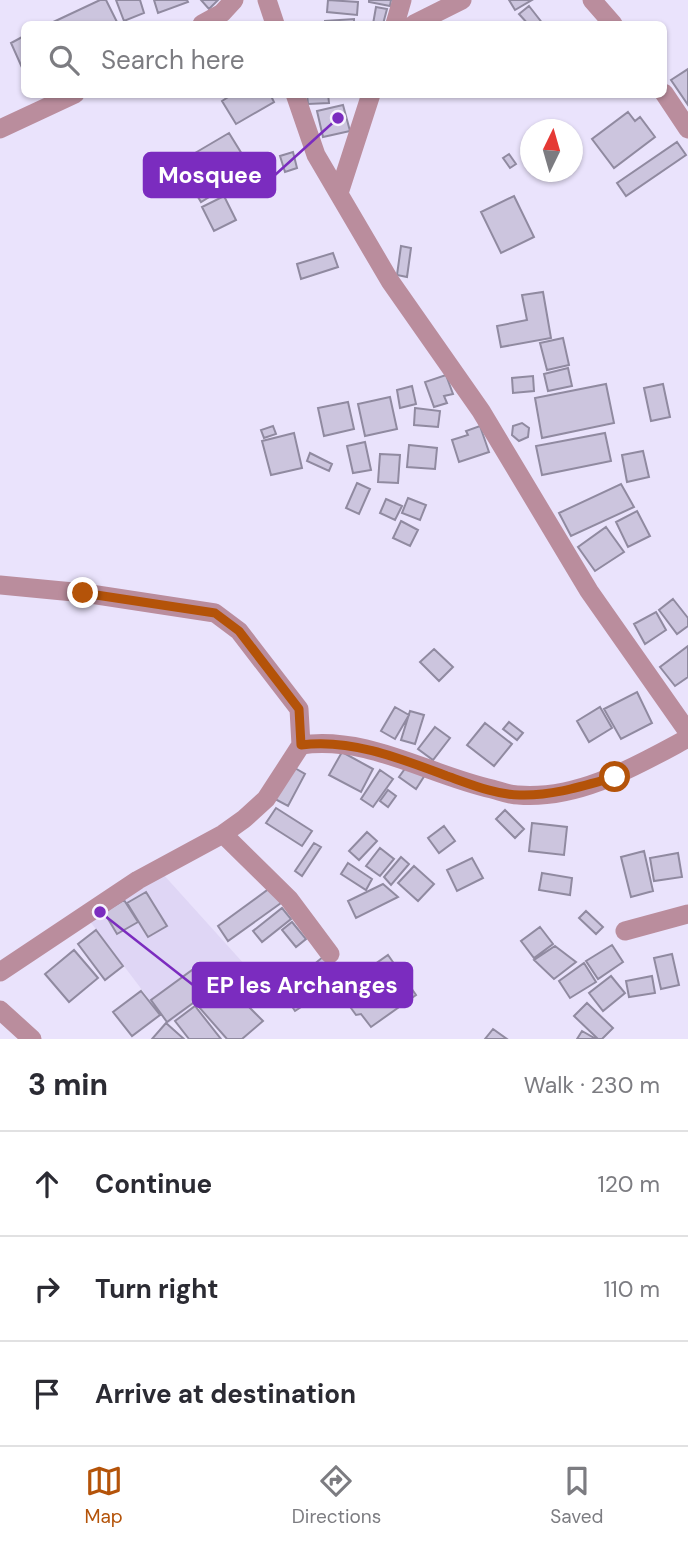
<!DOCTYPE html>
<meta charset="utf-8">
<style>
:root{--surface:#fff;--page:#f7f7f7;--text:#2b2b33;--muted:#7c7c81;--line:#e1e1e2;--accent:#b45309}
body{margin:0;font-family:"DM Sans",sans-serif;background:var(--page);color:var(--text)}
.compass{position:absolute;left:520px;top:119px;width:63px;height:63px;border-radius:50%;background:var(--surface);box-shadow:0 2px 5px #0004;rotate:5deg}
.stop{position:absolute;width:21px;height:21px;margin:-16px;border:5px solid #b45309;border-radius:50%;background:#fff}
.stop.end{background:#b45309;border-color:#fff;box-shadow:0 2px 7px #0008}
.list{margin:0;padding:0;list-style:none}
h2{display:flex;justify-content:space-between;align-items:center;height:91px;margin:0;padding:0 28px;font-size:30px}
h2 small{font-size:23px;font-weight:400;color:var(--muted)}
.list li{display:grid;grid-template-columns:46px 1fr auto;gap:21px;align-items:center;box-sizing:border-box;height:105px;padding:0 28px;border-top:2px solid var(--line)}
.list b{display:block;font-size:26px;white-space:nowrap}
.list em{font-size:23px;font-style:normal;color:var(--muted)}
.icon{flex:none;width:38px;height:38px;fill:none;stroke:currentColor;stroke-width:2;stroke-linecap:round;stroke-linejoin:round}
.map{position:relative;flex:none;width:688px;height:1039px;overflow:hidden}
.search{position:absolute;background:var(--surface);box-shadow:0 2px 5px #0004;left:21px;right:21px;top:21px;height:77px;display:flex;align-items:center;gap:18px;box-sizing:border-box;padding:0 24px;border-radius:10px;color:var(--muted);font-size:26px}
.sheet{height:406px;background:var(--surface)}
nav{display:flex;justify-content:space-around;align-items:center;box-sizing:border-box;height:98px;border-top:2px solid var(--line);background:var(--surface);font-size:19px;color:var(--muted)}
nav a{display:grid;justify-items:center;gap:4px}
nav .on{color:var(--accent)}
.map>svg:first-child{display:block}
.built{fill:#dfd6f5}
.building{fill:#ccc5de;stroke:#908aa0;stroke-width:2}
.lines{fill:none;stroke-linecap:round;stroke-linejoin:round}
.minor{stroke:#ba8d9d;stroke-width:19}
.tertiary{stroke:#ba8d9d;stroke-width:19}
.route{stroke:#b45309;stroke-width:9}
.leader{fill:none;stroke:#7b2cbf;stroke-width:2.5}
.callout-dot{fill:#7b2cbf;stroke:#f6f3fd;stroke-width:2.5}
.callout{fill:#7b2cbf;stroke:#7b2cbf;stroke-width:2.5}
.callout-label{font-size:23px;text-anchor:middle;font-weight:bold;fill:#fff}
</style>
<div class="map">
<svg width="688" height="1039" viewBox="0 0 688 1039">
<rect width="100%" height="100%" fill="#eae3fc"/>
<path class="built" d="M162 873 245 965 168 1024 89 920Z"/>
<path class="building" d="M100 0H106L118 24H49Z
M116 0H140L144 13 124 21Z
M154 0H187L188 2 158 13Z
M201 0H218L209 9Z
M328 0 358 2 357 15 327 12Z
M369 0H391L390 6 369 2Z
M509 0H532L515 10Z
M529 6 543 24H528L519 14Z
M376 7 387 9 383 24H373Z
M354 19V24H325V21Z
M24 36V72L11 43Z
M688 69V105L671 80Z
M233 94H270L274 102 236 124 222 101Z
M307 94H328L329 103 308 104Z
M343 105 350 131 323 137 317 111Z
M628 112 635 121 640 117 655 137 614 168 592 139Z
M229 133 245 159 214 177 222 189 201 202 178 163Z
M677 142 686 155 626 196 617 183Z
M293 152 297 168 285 172 280 156Z
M509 154 516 164 510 168 503 158Z
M224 196 236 220 214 231 202 207Z
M514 196 534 237 501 253 481 212Z
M401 246 411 248 407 277 397 275Z
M333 253 338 267 301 279 297 264Z
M543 292 551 338 501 347 497 326 527 320 522 295Z
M563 338 569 365 547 370 540 343Z
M568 368 572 386 548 391 544 374Z
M446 375 453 394 444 396 447 403 434 407 425 382Z
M533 376 534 391 513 393 512 378Z
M606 384 614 423 542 438 535 398Z
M663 384 670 417 651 421 644 388Z
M412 386 416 404 400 408 397 390Z
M390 397 397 429 365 436 358 404Z
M348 402 354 429 324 436 318 408Z
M415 408 440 411 438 427 414 425Z
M522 423 529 428 528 437 519 441 512 435 513 426Z
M273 426 276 434 264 438 261 430Z
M480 426 489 452 459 462 452 440 468 435 466 431Z
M294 433 302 468 271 475 262 441Z
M605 433 611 461 542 475 536 446Z
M365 442 371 470 353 473 347 446Z
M409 445 437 448 435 469 407 467Z
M643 451 649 477 627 482 622 455Z
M310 453 332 464 329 471 307 461Z
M380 454 400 455 398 483 378 482Z
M357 483 370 489 359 514 346 508Z
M621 484 634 507 571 536 559 513Z
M408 498 426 505 420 520 402 513Z
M386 499 402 506 395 520 380 513Z
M637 511 650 536 628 547 616 522Z
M401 521 418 530 410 546 393 538Z
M606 527 624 552 595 571 578 547Z
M673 599 688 618V626L677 634 659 610Z
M656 612 666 630 645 644 634 624Z
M688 646V677L675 686 660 667Z
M434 649 453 667 439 681 420 662Z
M637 692 652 723 621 739 604 709Z
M395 707 409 715 395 739 381 731Z
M600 707 612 728 589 742 577 721Z
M410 711 424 715 415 744 401 740Z
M509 722 523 733 517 740 503 729Z
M485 723 512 744 494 766 467 745Z
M435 727 450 738 433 760 418 749Z
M342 752 373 769 361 792 329 775Z
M409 763 425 775 416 789 399 777Z
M293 767 305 774 288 806 275 799Z
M380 770 393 779 373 807 361 799Z
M388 790 396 796 388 807 380 801Z
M276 808 312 831 302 846 266 823Z
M505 810 524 829 515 838 496 819Z
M532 823 567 827 564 855 529 851Z
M444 826 455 841 439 853 428 838Z
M367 832 377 841 359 860 349 851Z
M314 843 321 847 302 876 295 871Z
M380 848 394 859 380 876 366 866Z
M644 851 653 891 631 897 621 857Z
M678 853 682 877 654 881 650 858Z
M401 857 409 864 391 885 384 877Z
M472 858 483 878 457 891 447 870Z
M348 863 372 879 366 890 341 874Z
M414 866 434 884 418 901 398 883Z
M542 873 572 878 570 895 539 890Z
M383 884 398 897 356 918 348 901Z
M270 888 281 903 228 941 218 926Z
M146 892 167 926 148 937 127 903Z
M124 900 138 922 117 934 104 912Z
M282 908 291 919 262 942 253 931Z
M586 911 603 927 596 934 579 918Z
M292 922 306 939 296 947 282 930Z
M540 927 553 944 534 958 521 941Z
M96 930 123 966 105 980 78 944Z
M612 945 623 962 598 979 586 961Z
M555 946 576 962 554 979 534 960Z
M74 950 98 978 69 1002 45 974Z
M672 954 679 985 661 989 654 958Z
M388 955 416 995 371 1027 361 1014 356 1015 338 990Z
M324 956 340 973 329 983 312 966Z
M584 963 596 982 570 998 559 981Z
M199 965 215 987 167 1022 151 1000Z
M611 976 625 993 603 1011 589 993Z
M652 976 655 993 629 997 626 981Z
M296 983 309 1002 295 1011 283 993Z
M141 991 160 1015 132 1036 113 1012Z
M214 994 224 1006 237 995 263 1021 242 1039H227L198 1006Z
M587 1003 613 1028 602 1039H598L574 1016Z
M195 1006 221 1039H189L175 1021Z
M166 1023 184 1039H152Z
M493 1029 507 1039H485Z
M582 1031 596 1039H577Z"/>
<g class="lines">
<path class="minor" d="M267 0 275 24
M592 0 613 24
M395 24 402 0
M414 24 462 0
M664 93 688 129
M295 94 316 155 390 281 481 411 589 591 688 732
M339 193 371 94
M0 585 84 593 215 613 239 631 299 709 301 745
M223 834 289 899 330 954
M625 931 688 914
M0 972 138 880 223 834 244 819 266 799 301 745C367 735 429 775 492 789 500 791 509 795 518 795 579 800 636 766 688 738
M0 1010 32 1039"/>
<path class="tertiary" d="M202 24 222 13 234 0
M0 129 75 94"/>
</g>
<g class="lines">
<path class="route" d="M83 593 215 613 239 631 299 709 301 745C350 738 402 759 447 776 470 784 496 795 520 795 553 796 583 786 615 777"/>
</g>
<path class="leader" d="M338 118L275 175M100 912L193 985"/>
<g class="callout-dot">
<circle cx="338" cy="118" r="7"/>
<circle cx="100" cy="912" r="7"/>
</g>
<g class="callout">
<rect x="144" y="153" width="131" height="44" rx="7"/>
<rect x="193" y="963" width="219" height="44" rx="7"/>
</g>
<g class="callout-label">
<text x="210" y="183">Mosquee</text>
<text x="302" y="993">EP les Archanges</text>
</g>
</svg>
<svg class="compass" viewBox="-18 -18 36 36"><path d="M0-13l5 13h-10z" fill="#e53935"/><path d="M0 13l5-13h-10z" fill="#7c7c81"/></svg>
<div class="stop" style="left:615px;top:777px"></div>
<div class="stop end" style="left:83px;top:593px"></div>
<div class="search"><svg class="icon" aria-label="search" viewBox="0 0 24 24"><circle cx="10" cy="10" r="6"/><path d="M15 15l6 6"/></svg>Search here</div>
</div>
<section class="sheet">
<h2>3 min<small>Walk · 230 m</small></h2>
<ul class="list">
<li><svg class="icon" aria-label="ahead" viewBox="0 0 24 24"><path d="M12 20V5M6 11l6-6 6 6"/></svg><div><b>Continue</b></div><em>120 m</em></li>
<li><svg class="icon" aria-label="right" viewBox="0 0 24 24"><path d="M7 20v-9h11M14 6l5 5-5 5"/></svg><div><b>Turn right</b></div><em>110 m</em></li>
<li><svg class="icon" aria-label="arrive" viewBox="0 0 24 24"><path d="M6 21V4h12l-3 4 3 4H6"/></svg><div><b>Arrive at destination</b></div></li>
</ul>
</section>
<nav>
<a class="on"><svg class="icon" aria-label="map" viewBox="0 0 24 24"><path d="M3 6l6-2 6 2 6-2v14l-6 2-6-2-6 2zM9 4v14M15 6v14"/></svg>Map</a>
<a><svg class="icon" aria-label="directions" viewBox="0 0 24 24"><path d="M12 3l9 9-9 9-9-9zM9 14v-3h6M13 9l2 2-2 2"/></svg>Directions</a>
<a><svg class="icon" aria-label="saved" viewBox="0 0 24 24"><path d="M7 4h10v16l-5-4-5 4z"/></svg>Saved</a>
</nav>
